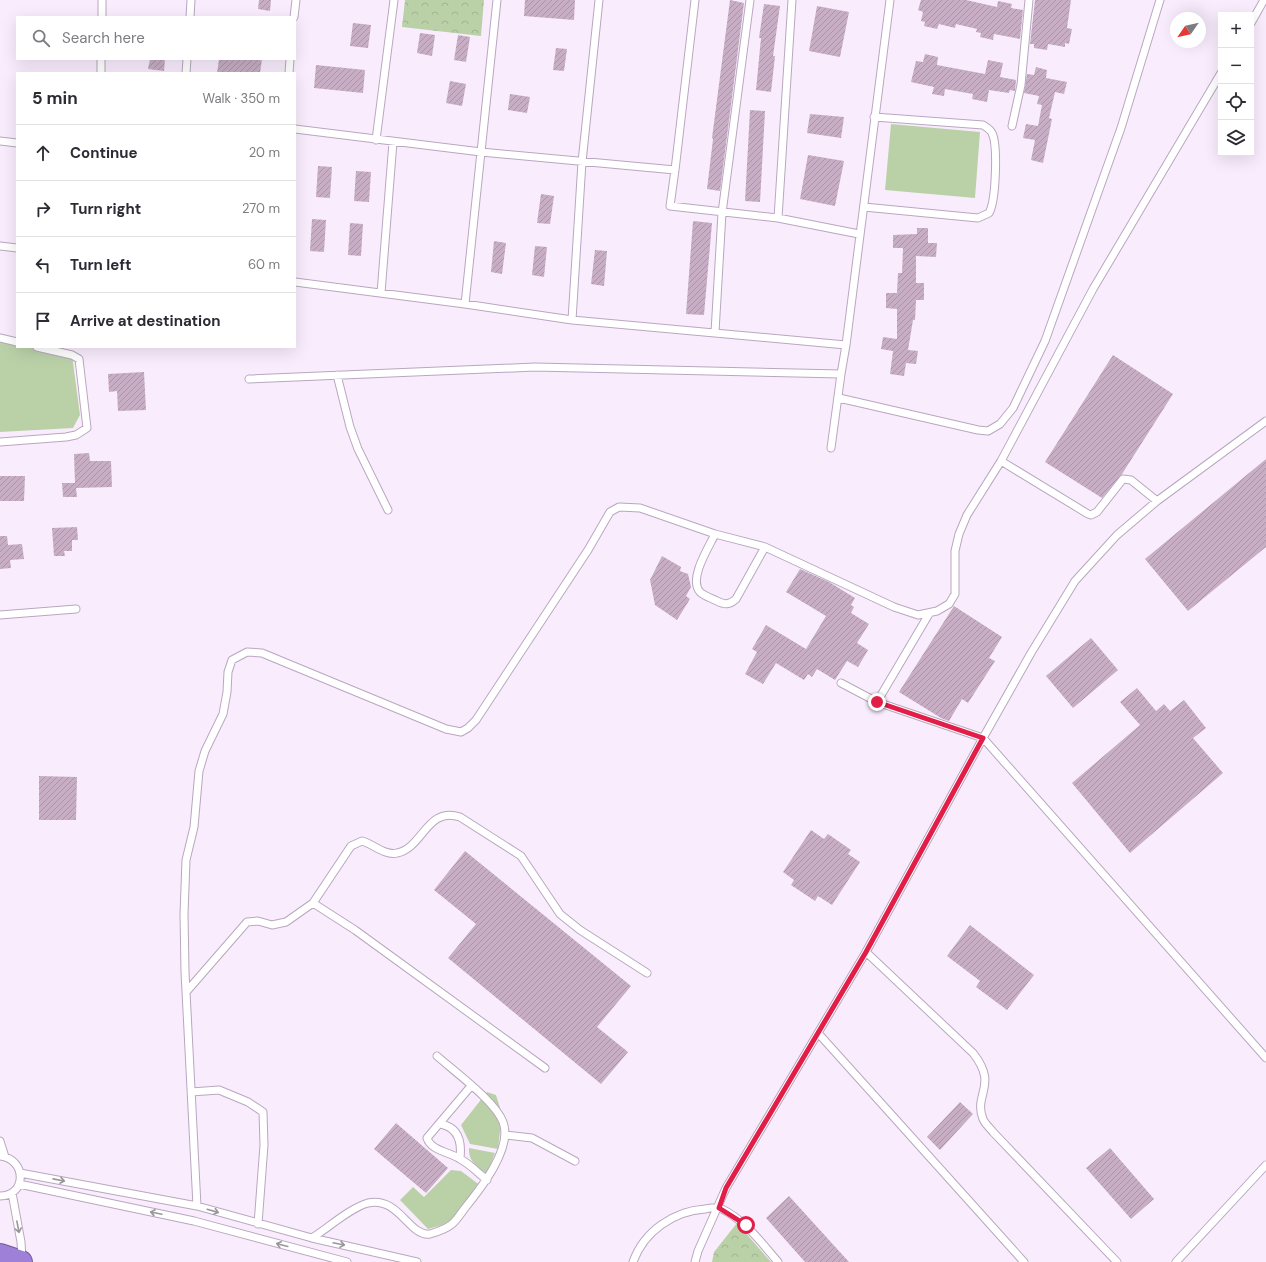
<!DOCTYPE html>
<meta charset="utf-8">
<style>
:root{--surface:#fff;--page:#f2f2f3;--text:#2b2b33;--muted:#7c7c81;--line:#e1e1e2}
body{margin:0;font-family:"DM Sans",sans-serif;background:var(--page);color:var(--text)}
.controls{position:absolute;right:12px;top:12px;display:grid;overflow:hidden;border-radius:0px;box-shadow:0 4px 16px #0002}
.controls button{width:36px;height:36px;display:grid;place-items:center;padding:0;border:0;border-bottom:1px solid var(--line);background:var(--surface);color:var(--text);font:20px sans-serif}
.compass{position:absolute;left:1170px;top:12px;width:36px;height:36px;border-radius:50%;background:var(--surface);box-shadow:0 4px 16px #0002;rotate:236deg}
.stop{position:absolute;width:12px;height:12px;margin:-9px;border:3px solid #e11d48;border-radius:50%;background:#fff}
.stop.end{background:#e11d48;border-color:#fff;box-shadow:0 1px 4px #0008}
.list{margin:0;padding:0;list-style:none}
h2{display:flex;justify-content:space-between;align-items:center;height:52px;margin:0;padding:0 16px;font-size:17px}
h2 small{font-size:13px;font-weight:400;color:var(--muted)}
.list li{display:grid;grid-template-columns:26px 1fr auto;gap:12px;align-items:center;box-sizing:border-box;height:56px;padding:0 16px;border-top:1px solid var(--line)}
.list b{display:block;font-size:15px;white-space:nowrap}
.list em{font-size:13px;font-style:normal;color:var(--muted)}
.icon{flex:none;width:22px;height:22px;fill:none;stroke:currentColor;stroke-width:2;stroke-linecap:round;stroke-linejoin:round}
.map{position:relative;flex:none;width:1266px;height:1262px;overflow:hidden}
.search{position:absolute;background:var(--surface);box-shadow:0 4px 16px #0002;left:16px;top:16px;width:280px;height:44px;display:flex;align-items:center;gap:10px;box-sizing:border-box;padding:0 14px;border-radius:0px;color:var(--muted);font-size:15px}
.panel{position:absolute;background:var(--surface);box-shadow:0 4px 16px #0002;left:16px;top:72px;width:280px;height:276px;border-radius:0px}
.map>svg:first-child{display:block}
.grass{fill:#bad1a8}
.park{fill:url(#park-crowns)}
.building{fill:url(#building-hatch)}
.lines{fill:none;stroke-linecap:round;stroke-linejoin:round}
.lane-casing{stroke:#b9a7c0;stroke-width:9}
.highway-casing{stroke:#715b98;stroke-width:24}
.lane{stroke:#fff;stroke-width:7}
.highway{stroke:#9e80d9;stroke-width:22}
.oneway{stroke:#99979b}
.route{stroke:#e11d48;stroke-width:5}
</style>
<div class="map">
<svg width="1266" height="1262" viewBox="0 0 1266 1262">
<defs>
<pattern id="park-crowns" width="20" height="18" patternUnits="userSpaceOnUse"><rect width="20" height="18" fill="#bad1a8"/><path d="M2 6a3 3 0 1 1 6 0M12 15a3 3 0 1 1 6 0" fill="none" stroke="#9fb390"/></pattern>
<pattern id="building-hatch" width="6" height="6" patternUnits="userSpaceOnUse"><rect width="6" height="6" fill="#c7aec4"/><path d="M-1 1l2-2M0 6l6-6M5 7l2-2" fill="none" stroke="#aa95a8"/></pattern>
</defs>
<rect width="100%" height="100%" fill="#f9edfd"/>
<path class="grass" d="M891 124 980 132 975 198 885 190Z
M0 341 17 344V347H33L72 355 80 415 73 428 0 432Z
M487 1092 496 1095 502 1114 498 1149 470 1144 461 1125Z
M469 1148 495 1153 487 1174C477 1167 468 1161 469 1148Z
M451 1170 461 1171 481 1186 460 1215 442 1225 428 1229 400 1200 413 1187 424 1197Z"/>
<path class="park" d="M405 0H484L481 36 402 27Z
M737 1223 771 1262H712L714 1252Z"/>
<path class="building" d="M259 0H271L270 11 258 9Z
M525 0H575L574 20 524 16Z
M730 0 744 3 720 191 707 189 713 139 712 138Z
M921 0H966L997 7 998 1 1012 4 1011 8 1023 10 1020 39 994 34 993 40 980 37 981 33 976 32 977 29 956 24 955 28 939 24 937 29 924 26 925 22 921 21 923 12 918 10Z
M1035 0H1071L1067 28 1072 29 1069 44 1065 43V47L1048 44 1047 50 1034 48V44H1030Z
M764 4 780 6 773 56H775L771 92 756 90 761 38H759Z
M817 6 849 12 840 57 809 51Z
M353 23 371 25 368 48 350 46Z
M420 33 435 35 432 56 417 53Z
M458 35 470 37 466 62 454 60Z
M556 48 567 49 564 71 553 70Z
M925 54 938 57 937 65 985 74 988 60 1003 63 1000 77 1016 80 1015 91 1010 90 1009 93 989 90 987 102 972 99 973 94 945 89 944 96 932 94 934 87 911 82 916 61 923 62Z
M150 59H165L164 71 148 69Z
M219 59H262L260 73H217Z
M316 65 365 70 363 93 314 88Z
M1036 67 1047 70 1046 78 1067 82 1064 94 1055 92 1049 118 1052 119 1043 163 1031 160 1035 140 1023 138 1026 124 1038 126 1042 105 1037 104 1039 96 1024 93 1027 74 1034 75Z
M450 81 466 84 462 106 446 103Z
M510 94 530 97 527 113 508 110Z
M750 110 765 111 760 202 745 201Z
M810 114 844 117 841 138 807 133Z
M808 155 844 161 835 206 800 199Z
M318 166 332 167 330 198 316 197Z
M356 171 371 172 369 202 354 201Z
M541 194 554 196 550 224 537 223Z
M312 219 326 220 324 252 310 251Z
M693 221 712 223 704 315 686 314Z
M350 223 363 224 361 256 348 255Z
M917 228H928V243H937L936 257 916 256V283H924V300H916L915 320H913L908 350 918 351 916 364 906 363 904 376 890 374 893 351 881 349 883 337 897 339V309L886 308V293H897L898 273H902L903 248H893V235L917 234Z
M494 241 506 243 502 274 491 272Z
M535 246 547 247 544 277 532 275Z
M595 250 607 251 604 286 591 284Z
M1113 355 1173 394 1122 474 1102 498 1045 462Z
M144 372 146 410 118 411 117 391 109 392 108 374Z
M89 453 90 461H111L112 487 76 488 77 497H63L62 483H75L74 454Z
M1266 459V547L1188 611 1145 559Z
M0 476H25L24 501H0Z
M77 527 78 540H72V551H64L65 556H54L52 528Z
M0 536H7L8 545 22 544 24 559 10 560 11 568 0 569Z
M662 556 681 567 680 571 688 574 691 587 686 596 690 599 677 620 655 605 650 580Z
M800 569 829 582 855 598 851 605 854 607 851 613 869 624 857 643 868 650 858 667 847 661 835 680 817 669 812 677 808 674 804 680 776 663 763 684 745 674 757 652 752 649 766 625 806 649 826 616 786 592Z
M954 606 1002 637 989 658 995 661 968 703 962 699 949 721 941 718 899 692Z
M1091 638 1118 670 1073 708 1046 676Z
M1137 688 1156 711 1164 704 1170 711 1184 700 1206 728 1193 738 1223 773 1130 853 1072 783 1140 725 1120 702Z
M39 776 77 777 76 820H39Z
M811 830 824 839 828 834 851 850 848 854 860 862 832 905 818 896 815 901 791 885 794 880 783 872Z
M465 851 631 986 597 1027 628 1052 601 1084 448 958 476 924 434 890Z
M970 925 1034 975 1007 1010 976 987 980 981 947 956Z
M960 1102 973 1114 940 1150 927 1137Z
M396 1123 448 1168 426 1193 374 1149Z
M1110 1148 1154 1199 1131 1219 1086 1168Z
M789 1196 849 1262H805L766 1218Z"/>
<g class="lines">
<defs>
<path id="lane" d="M792 0 778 218 859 234
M102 17V0
M190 17 191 0
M294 17 296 0
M1251 23 1264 0
M101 73V59
M186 73 187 59
M289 73 290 59
M1012 126 1021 85 1029 0
M295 129 481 152 675 170 670 206 778 218
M376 140 394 0
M0 141 17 143
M675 170 695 0
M864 207 978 218 989 213C996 201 998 145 992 133 990 129 986 127 983 125L874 117
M0 246 17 248
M295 282 465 304 572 320 846 345 890 0
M381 293 393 142
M465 304 497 0
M572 320 582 162 599 0
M715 332 722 213 750 0
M0 338 17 342
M337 375 350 427 358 449 388 510
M249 379 535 367 841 374 846 345
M839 398 978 430 988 431 1000 424 1013 408 1045 341 1121 128 1160 0
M1266 421 1157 501 1117 535 1075 581 1031 653 983 738 1266 1058
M0 442 66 437 76 435 87 428 79 359 72 355 37 347
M831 448 841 374
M1001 461 1088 514 1091 515 1097 512 1123 479 1131 480 1157 501
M715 534C709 547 688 579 700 592 704 596 711 598 717 601 725 605 729 605 736 599L765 547
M0 615 76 609
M841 683 877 702 983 738 866 952 973 1053C999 1086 973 1094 983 1119 985 1124 990 1128 993 1132L1117 1262
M877 702 929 614
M313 903 355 930 545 1068
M187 991 247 922 258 921 272 925 286 922 313 903 351 846 362 841C373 844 385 856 397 853 423 848 427 806 460 817L521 856 560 914 580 930 647 973
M818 1033 1024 1262
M471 1086 427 1138C431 1151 450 1152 460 1159 470 1164 478 1173 487 1180
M191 1092 219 1090 248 1102 263 1112 264 1145 258 1224
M440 1124C458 1127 462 1141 460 1158
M506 1135 532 1138 575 1161
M0 1141 5 1157
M0 1156C27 1159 27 1196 0 1196
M20 1173 197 1206 312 1238 417 1262
M19 1184 194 1221 347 1262
M12 1193 21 1242 22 1260
M197 1206 185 972 184 914 186 860 194 827 199 771 205 751 223 714 227 692 228 672 232 660 247 652 262 653 446 729 461 732 468 728 476 720 588 550 610 512 619 507 640 508 715 534 765 547 894 607 918 615 937 611 949 604 955 594V551L959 534 967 515 1001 461 1093 289 1221 73
M312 1238C328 1228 350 1208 368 1203 399 1196 409 1237 430 1234 437 1232 446 1229 452 1224 457 1220 461 1213 465 1208 481 1188 513 1148 503 1122 495 1101 455 1072 437 1056
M633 1262C644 1231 674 1211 705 1209 710 1208 716 1207 720 1208 745 1220 761 1242 778 1262
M695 1262 698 1251 726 1188 866 952
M1176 1262 1266 1165"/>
<path id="highway" d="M0 1255 21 1262"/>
</defs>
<use href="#lane" class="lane-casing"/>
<use href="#highway" class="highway-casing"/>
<use href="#lane" class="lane"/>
<use href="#highway" class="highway"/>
</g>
<defs><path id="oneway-shaft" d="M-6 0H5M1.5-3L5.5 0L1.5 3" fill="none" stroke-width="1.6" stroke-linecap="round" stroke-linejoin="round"/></defs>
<g class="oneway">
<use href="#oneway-shaft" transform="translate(59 1180) rotate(11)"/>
<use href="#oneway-shaft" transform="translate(213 1211) rotate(16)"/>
<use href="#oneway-shaft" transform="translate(156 1213) rotate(-168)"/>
<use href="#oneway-shaft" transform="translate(18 1227) rotate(79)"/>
<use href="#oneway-shaft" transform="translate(339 1244) rotate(12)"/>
<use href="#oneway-shaft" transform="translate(282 1245) rotate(-165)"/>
</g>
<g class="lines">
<path class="route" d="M746 1225 719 1208 726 1188 866 952 983 738 877 702"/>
</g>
</svg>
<div class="controls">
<button>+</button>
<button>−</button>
<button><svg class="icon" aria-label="locate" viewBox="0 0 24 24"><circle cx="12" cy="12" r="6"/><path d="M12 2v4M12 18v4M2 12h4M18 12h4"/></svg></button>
<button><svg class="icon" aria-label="layers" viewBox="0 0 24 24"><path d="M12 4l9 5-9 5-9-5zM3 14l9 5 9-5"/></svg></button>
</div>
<svg class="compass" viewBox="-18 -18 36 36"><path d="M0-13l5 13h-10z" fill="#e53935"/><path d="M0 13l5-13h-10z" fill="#7c7c81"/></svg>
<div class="stop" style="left:746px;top:1225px"></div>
<div class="stop end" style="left:877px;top:702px"></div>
<div class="search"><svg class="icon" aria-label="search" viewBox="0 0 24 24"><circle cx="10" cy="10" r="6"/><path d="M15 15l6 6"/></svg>Search here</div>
<section class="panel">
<h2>5 min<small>Walk · 350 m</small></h2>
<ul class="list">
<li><svg class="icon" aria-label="ahead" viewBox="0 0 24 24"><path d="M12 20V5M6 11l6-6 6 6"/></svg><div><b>Continue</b></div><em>20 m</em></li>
<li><svg class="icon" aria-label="right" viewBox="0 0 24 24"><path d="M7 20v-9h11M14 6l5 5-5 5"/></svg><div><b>Turn right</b></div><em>270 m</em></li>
<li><svg class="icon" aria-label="left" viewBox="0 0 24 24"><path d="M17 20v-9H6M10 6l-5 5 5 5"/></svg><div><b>Turn left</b></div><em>60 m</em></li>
<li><svg class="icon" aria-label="arrive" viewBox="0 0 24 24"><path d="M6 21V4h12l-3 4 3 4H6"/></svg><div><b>Arrive at destination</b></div></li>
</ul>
</section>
</div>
